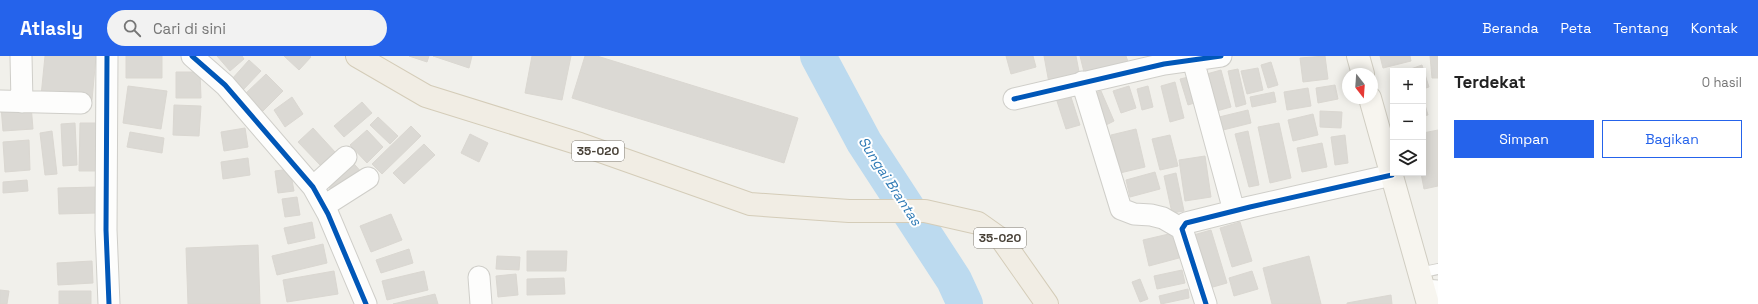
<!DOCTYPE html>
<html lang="id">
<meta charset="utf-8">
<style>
:root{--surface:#fff;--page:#f2f2f2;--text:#222;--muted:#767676;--line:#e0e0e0;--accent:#2563eb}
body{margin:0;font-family:"Space Grotesk",sans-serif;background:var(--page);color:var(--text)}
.controls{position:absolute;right:12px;top:12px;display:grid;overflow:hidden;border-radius:0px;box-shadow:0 2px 10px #0003}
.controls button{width:36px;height:36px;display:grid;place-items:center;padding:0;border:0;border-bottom:1px solid var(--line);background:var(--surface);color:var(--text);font:20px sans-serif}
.compass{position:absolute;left:1342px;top:12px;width:36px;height:36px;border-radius:50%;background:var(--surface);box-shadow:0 2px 10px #0003;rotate:163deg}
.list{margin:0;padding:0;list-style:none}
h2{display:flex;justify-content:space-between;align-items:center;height:52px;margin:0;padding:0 16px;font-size:17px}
h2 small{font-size:13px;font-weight:400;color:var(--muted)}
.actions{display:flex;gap:8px;padding:12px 16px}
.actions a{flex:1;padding:9px 0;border:1px solid var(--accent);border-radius:0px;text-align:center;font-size:14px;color:var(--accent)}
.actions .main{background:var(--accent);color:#fff}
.icon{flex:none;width:22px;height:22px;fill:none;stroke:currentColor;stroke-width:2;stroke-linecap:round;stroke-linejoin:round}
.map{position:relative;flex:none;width:1438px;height:248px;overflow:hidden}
header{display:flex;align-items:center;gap:24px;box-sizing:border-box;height:56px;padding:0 20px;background:var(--accent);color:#fff}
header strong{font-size:19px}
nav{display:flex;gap:22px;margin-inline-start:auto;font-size:14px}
.search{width:280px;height:36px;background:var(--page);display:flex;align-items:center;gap:10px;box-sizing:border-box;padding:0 14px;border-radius:22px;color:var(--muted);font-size:15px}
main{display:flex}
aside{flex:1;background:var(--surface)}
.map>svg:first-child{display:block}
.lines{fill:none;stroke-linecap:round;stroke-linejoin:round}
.river{stroke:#bcdaef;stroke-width:36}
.building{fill:#dbd9d4;stroke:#dad7d1}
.lane-casing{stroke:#cfcec9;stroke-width:12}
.street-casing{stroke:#cfcec9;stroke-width:23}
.secondary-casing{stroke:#d0cdc2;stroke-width:24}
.primary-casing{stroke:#d4ccb8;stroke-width:24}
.lane{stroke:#fdfdfc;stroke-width:10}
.street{stroke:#fdfdfc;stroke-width:21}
.secondary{stroke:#f7f5ef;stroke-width:22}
.primary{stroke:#f1ede4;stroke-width:22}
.cycleway-casing{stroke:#fff;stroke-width:8}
.cycleway{stroke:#0057b8;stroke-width:5}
.labels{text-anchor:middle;stroke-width:4;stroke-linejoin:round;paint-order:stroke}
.shield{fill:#fff;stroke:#7f7a73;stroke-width:1}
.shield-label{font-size:12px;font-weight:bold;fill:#484137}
.water-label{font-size:14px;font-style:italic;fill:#2f7ab5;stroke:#fff}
</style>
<header>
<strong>Atlasly</strong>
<div class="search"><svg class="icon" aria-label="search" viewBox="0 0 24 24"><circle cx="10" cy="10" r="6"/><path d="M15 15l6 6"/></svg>Cari di sini</div>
<nav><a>Beranda</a><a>Peta</a><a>Tentang</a><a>Kontak</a></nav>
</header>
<main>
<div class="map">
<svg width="1438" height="248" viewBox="0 0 1438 248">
<rect width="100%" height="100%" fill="#f1f0eb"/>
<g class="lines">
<path class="river" d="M818 0 864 86 954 224 965 248"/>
</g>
<path class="building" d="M45 0H96L92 44 41 40Z
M126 0H162V22H126Z
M217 0H242L244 3 230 15Z
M284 0H310L311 1 299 14Z
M409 0H429L427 6Z
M433 0H472L469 12Z
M532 0H571L562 44 525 37Z
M585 0H597L798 62 784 107 572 42Z
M1006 0H1033L1036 11 1011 18Z
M1044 0H1076L1080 21 1049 27Z
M1080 0H1126L1129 9 1085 20Z
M1325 0 1328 23 1303 26 1300 2Z
M1380 0H1410L1411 5 1383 12Z
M1430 0H1438V22H1432Z
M249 4 261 15 243 34 232 23Z
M1271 6 1278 29 1268 32 1261 9Z
M1422 9 1429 31 1423 33V15H1405Z
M1258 12 1263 34 1247 38 1241 15Z
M1238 13 1246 48 1236 51 1228 15Z
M1221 14 1231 51 1213 56 1203 19Z
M176 16H200L201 42H176Z
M266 18 283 35 263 55 245 38Z
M1193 20 1201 45 1188 49 1180 23Z
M1175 26 1184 62 1170 66 1161 30Z
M1335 29 1338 43 1318 47 1316 32Z
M128 30 167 35 161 73 123 67Z
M1129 30 1136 52 1121 57 1113 35Z
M1148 30 1153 51 1142 54 1137 33Z
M1308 32 1311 50 1287 54 1284 36Z
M1101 35 1114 65 1102 71 1091 38Z
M1274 36 1276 46 1252 51 1250 41Z
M1070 38 1080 69 1066 73 1056 42Z
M292 41 303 58 285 71 274 54Z
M1423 42 1428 59 1423 60Z
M362 46 372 57 344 81 334 70Z
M31 49 33 73 3 75 1 51Z
M174 49 201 50 199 80 173 79Z
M1248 54 1251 67 1219 75 1215 62Z
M1320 55 1342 56 1341 72 1320 71Z
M1313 58 1318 79 1293 85 1288 64Z
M378 61 398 80 390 88 370 69Z
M75 67 77 109 63 110 61 68Z
M80 67H101V115H79Z
M1279 67 1291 122 1270 127 1258 71Z
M411 70 421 80 382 118 372 108Z
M245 72 248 91 224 95 221 76Z
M313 72 335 96 321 110 298 86Z
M1136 73 1145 111 1120 117 1111 79Z
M367 74 383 91 367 107 350 89Z
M1438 74V130L1424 133 1421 117H1423V77Z
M52 75 57 118 45 119 40 77Z
M1248 75 1259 129 1249 131 1235 78Z
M130 76 164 82 162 97 127 91Z
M470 78 488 87 479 106 461 97Z
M1170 79 1178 110 1160 114 1152 83Z
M1345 79 1348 107 1335 109 1331 81Z
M29 84 30 114 5 116 3 86Z
M1322 87 1327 111 1302 116 1297 92Z
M424 88 435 99 404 128 393 117Z
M1205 100 1211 141 1185 145 1179 104Z
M348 101 363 118 337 141 322 123Z
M248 102 250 119 223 123 221 106Z
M290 113 294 135 278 137 275 115Z
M1155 116 1160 133 1130 141 1126 124Z
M1176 117 1184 155 1172 157 1164 120Z
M27 124 28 135 3 137V126Z
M97 131V157L59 158 58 132Z
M297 141 300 159 285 161 282 143Z
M391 158 402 184 371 196 360 170Z
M312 166 315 182 288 188 284 172Z
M1240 166 1252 205 1232 211 1220 172Z
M1211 174 1227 227 1206 233 1190 180Z
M1173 177 1179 202 1149 210 1143 184Z
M323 188 327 207 277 219 272 200Z
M258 189 260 248H188L186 192Z
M409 193 413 207 381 217 376 204Z
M527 195H567L566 215H527Z
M497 200 520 201 519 214 496 213Z
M1309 200 1321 248H1272L1263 212Z
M92 205 93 227 58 229 57 207Z
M1182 214 1185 227 1157 233 1154 220Z
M334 215 338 238 287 246 283 224Z
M424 215 428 234 387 244 382 225Z
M1252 215 1258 233 1234 240 1229 222Z
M516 218 518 239 498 241 496 220Z
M564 222 565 238 527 239V223Z
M1140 223 1148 243 1140 246 1132 226Z
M1188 233 1189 242 1161 248 1159 240Z
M0 234 9 235 7 248H0Z
M59 235H91V248H59Z
M435 238 438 248H393Z
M1391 239 1392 248H1347V247Z"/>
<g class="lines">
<defs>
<path id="lane" d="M1419 217 1438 213"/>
<path id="street" d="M21 0 22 46
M107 0 106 174 109 248
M192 0 225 29 313 131 328 158 366 248
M1193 4 1234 155
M1082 26 1121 153 1134 158 1151 159 1163 162 1182 173
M1014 43 1164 8 1221 0
M0 45 81 47
M313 131 346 101
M324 150 368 122
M479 221 481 248
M1424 234 1438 235
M1206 248 1182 173 1186 167 1250 151 1392 119"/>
<path id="secondary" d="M1358 0 1363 18
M1370 42 1428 248"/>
<path id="primary" d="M357 0 426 40 580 88 750 148 849 155H925L978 167 1002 184 1047 248"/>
</defs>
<use href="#lane" class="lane-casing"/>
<use href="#street" class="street-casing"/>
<use href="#secondary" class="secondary-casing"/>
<use href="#primary" class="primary-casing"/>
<use href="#lane" class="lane"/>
<use href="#street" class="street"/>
<use href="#secondary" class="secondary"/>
<use href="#primary" class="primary"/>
<defs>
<path id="cycleway" d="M107 0 106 174 109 248
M192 0 225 29 313 131 328 158 366 248
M1014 43 1164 8 1221 0
M1206 248 1182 173 1186 167 1250 151 1392 119"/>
</defs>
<use href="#cycleway" class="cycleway-casing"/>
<use href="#cycleway" class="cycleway"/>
</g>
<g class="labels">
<g class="shield">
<rect x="572" y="85" width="52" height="20" rx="3"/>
<rect x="974" y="172" width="52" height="20" rx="3"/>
</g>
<g class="shield-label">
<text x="598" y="99">35-020</text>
<text x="1000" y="186">35-020</text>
</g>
<g class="water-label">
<text transform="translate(890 125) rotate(57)" y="5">Sungai Brantas</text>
</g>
</g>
</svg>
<div class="controls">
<button>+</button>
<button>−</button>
<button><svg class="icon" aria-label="layers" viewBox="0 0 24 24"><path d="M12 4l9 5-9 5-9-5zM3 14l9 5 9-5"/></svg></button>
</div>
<svg class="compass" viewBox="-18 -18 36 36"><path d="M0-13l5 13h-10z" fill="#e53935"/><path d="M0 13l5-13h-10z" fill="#767676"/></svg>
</div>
<aside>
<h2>Terdekat<small>0 hasil</small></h2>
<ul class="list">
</ul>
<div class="actions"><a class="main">Simpan</a><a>Bagikan</a></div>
</aside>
</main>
